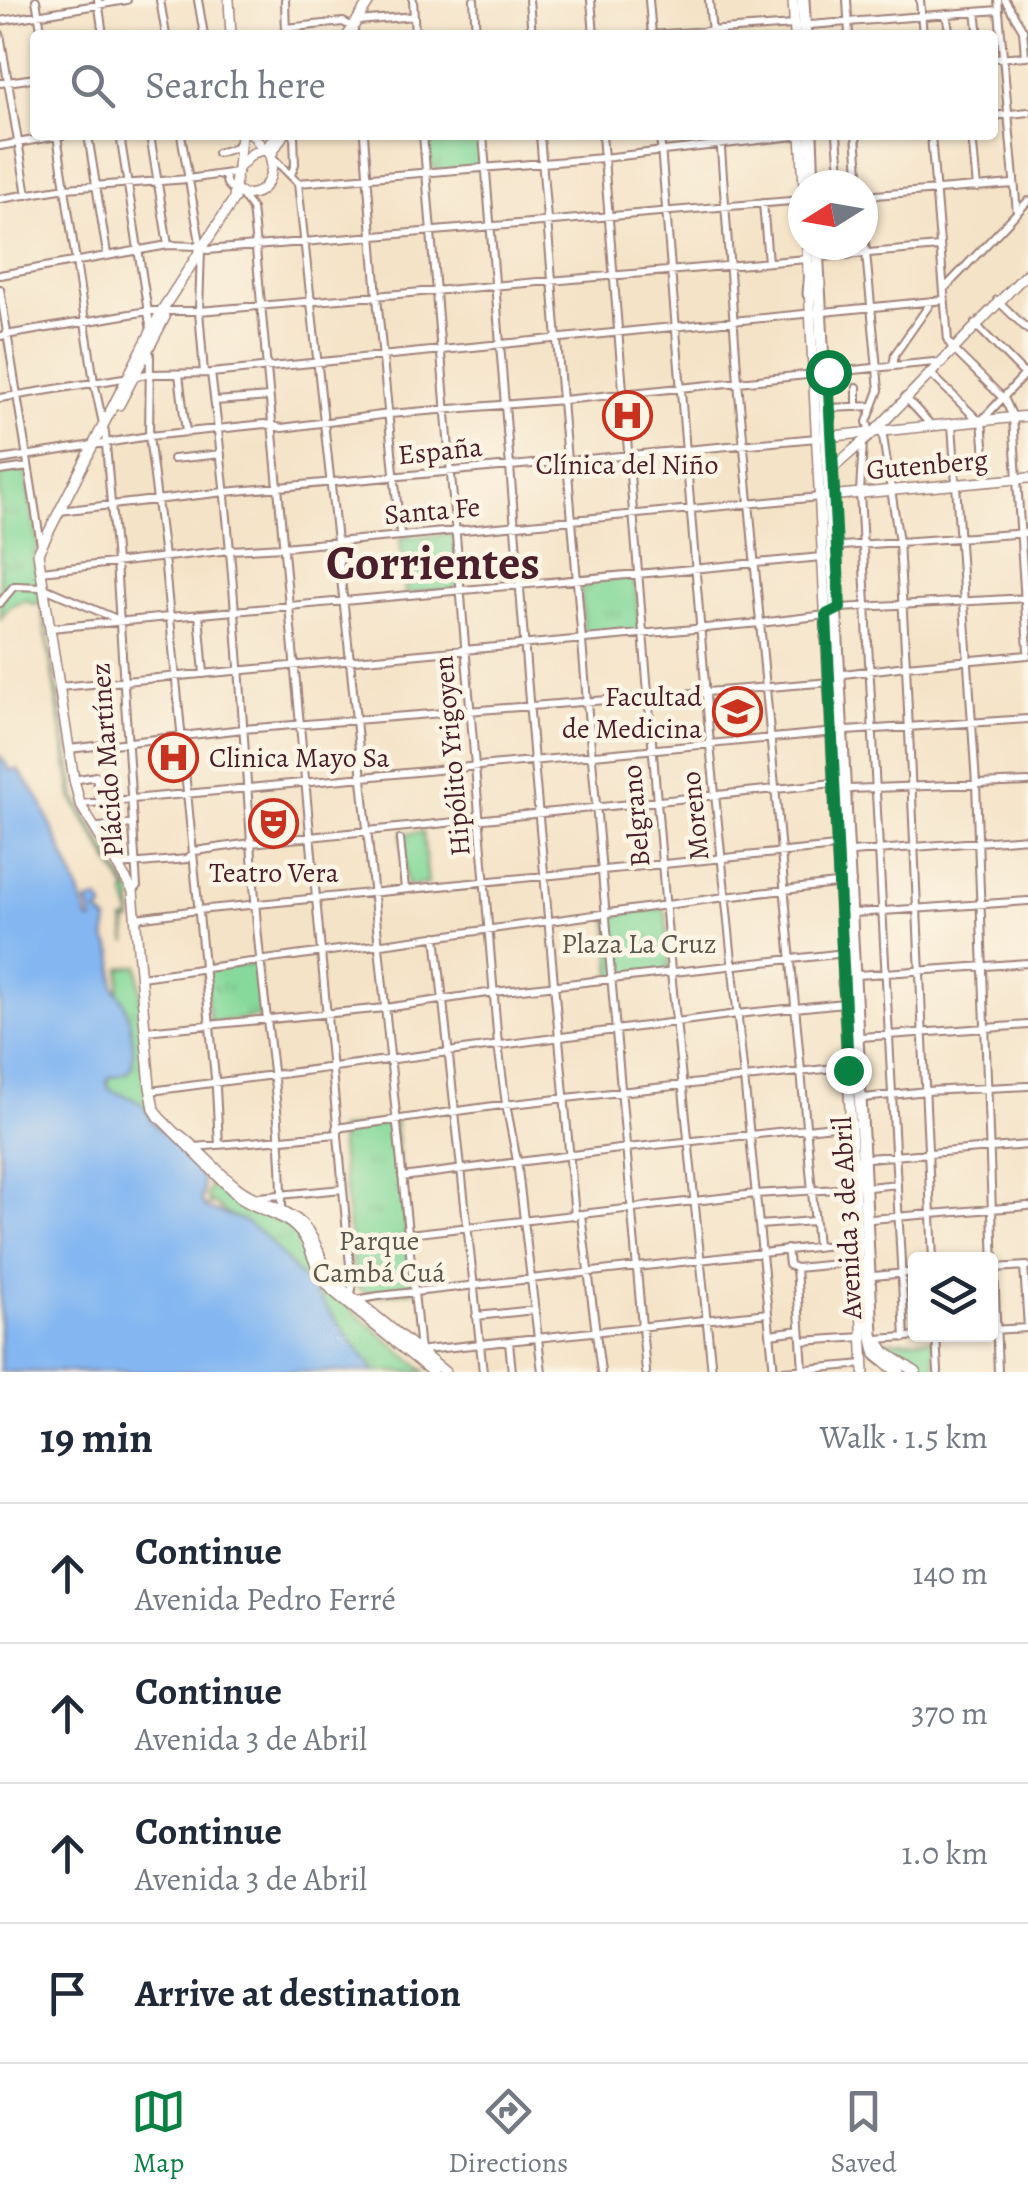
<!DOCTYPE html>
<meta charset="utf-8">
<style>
:root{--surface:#fff;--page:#f2f2f3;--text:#1f2937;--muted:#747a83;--line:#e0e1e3;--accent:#0b8043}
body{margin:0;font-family:Alegreya,serif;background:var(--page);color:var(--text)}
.controls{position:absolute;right:30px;bottom:30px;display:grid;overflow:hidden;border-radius:10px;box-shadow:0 2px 8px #0004}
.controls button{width:90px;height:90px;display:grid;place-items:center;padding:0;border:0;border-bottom:2px solid var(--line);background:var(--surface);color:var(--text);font:50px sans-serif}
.compass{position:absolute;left:788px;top:170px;width:90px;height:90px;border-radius:50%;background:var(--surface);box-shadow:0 2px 8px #0004;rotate:259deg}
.stop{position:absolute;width:30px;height:30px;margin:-22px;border:8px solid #0b8043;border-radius:50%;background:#fff}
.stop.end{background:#0b8043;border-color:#fff;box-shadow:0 2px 10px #0008}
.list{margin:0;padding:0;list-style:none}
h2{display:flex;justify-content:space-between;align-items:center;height:130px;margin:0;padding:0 40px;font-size:42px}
h2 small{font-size:32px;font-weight:400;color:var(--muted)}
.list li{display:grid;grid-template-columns:65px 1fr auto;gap:30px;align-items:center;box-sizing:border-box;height:140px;padding:0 40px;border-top:2px solid var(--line)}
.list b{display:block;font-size:38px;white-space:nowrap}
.list p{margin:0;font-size:32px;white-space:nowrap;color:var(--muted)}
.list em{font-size:32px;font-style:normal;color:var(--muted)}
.icon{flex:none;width:55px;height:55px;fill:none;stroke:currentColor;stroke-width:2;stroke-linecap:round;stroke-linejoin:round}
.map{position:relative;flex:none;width:1028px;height:1372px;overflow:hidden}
.search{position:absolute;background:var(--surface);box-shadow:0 2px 8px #0004;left:30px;right:30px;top:30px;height:110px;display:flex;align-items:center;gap:25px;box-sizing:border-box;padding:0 35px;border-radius:10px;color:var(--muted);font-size:38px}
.sheet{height:690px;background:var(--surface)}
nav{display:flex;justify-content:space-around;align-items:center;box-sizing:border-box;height:140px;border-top:2px solid var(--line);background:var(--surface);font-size:28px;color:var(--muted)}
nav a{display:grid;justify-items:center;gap:5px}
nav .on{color:var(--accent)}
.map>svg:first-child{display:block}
.park{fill:url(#park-tufts);stroke:#687c63;stroke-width:2.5}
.water{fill:#84b7f1;stroke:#676b8e;stroke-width:2.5}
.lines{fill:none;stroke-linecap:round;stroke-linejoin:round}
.minor-casing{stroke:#9f8179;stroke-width:10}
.major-casing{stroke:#9f8179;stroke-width:12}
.highway-casing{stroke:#9f8179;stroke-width:15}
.minor{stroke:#fff;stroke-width:6}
.major{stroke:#fff;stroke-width:9}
.highway{stroke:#fff;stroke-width:11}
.route{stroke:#0b8043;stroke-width:12}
.labels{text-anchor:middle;stroke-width:9;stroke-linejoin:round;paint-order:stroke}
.street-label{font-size:28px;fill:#4a1f2b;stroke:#fcf5e5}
.poi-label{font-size:28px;fill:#4a1f2b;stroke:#fcf5e5}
.park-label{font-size:28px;fill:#5c574d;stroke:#fcf5e5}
.town-label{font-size:48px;font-weight:bold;fill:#4a1f2b;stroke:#fcf5e5}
</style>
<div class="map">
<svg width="1028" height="1372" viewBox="0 0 1028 1372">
<defs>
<pattern id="park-tufts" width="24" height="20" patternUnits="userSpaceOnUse" patternTransform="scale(2.5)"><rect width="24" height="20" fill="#87d99b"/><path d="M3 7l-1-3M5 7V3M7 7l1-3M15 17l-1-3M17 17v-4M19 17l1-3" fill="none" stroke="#76ba86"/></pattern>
</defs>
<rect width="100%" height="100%" fill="#fcf5e5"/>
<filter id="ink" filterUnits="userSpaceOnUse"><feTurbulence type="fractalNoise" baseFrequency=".01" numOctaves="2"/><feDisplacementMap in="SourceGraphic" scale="20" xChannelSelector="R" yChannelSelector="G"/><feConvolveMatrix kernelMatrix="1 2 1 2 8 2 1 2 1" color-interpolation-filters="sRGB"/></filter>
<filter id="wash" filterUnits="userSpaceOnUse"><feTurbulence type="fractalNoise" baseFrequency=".0048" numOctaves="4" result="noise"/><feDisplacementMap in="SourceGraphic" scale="40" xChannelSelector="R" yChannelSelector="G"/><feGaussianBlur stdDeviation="2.25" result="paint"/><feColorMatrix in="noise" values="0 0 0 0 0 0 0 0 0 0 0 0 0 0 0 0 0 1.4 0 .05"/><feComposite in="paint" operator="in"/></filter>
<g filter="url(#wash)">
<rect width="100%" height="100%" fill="#f4e3c7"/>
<path class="park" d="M426 135H479L481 161 474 168 437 171 429 164Z
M25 470 38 543 34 558 76 799 132 894V921L126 922 127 943 124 921 131 918C131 909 126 904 125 894L127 891 73 800 41 604 31 603 26 600 10 606 0 619V472Z
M441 533 452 534 455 537 459 585 454 590 418 591V593L405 594 400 537 439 536Z
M635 577 640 632 584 636 580 581Z
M423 832 428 884 407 886 402 833Z
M661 908 666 912 670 968 667 972 615 978 612 974 608 918 611 915Z
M258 962 262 1017 210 1023 204 969Z
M138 966 150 1104 154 1120 229 1196 252 1211 281 1222 293 1231 305 1247 313 1269 322 1285 426 1372H375L324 1304 264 1235 242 1220 227 1214 213 1203 207 1206 210 1200 206 1196 210 1188 208 1177 153 1123 145 1107 139 1102 109 1089 107 1082 110 1077 127 1073 133 1047 124 1002 118 993 121 968Z
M395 1122 413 1291C392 1293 370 1301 355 1285L338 1129Z
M933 1339 936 1372H917L885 1351 880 1341Z"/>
<path class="water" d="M0 756 11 771 18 769 40 800 72 873 89 921 93 920 87 902 98 899 103 905V909L98 912 108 921 105 940C118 953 113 968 114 985 115 993 123 997 125 1005 131 1024 136 1049 131 1068L124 1074 110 1077 107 1082 109 1089C118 1094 129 1096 139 1102 147 1107 147 1114 152 1121 169 1145 213 1166 201 1200L205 1208 242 1220 264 1235 324 1304 375 1372H0Z"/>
</g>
<g filter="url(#ink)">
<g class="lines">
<defs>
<path id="minor" d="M36 0 42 35
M98 0 103 35
M160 0 166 35
M198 0 204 35
M285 0 286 35
M413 0 415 35
M474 0 476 35
M529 0 532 35
M591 0 594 35
M649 0 652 35
M709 0 712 34
M847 0 849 35
M920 0 923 35
M998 0 1017 213
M1005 0 1023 30 1025 56
M976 12 979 35
M946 14 950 35
M0 21 127 0
M358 21 414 16
M810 25 999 10
M286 28 343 22 353 27 355 35
M0 34 27 195
M650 35 794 25
M993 58 1027 56
M0 83 35 78
M993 116 1028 112
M57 135 94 382 105 433 116 562 137 887 133 891
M88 135 107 254
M120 135 151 331
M150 135 168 245
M181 135 201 248 199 311 204 373
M364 135 377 297 400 534
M423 135 498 1045 506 1104 517 1161 542 1372
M483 135 534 762 575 1216
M540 135 587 702 646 1372
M602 135 671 972 712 1372
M660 135 710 745 774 1372
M720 135 738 382 817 1246
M837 135 841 185
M856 135 860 185
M931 135 948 341 954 350 1005 400 1013 417 1028 650
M972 135 977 188
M0 146 63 135
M217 153 235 148 238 144
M273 158 298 183
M224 174 227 184 235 193
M291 175 295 164 294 135
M298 183 350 661 420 1351
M298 183 603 158 804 135
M241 194 252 209 253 217 351 1276 352 1289 349 1298
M863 196 1013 184
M0 199 66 188 188 179 237 172
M763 203 768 262
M863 221 879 390 867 422 870 432
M822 257 939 247
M0 275 168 245 197 246 207 250 803 200
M0 289 41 545
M944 289 1028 201
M997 300 1028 330
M975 324 1026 376
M0 336 148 311H199L807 259
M150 354 149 436 164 557 216 1088 219 1145
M893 366 895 354 932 301
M929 372 978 420
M211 373C235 556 243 741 257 926 265 1021 283 1118 282 1213
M179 374 186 432
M857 387V407
M905 397 931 425
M0 398 148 374 211 373 944 300
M215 401 269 397
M830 408 873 406
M952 424 976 784 998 1372
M882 430 899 542 906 666 933 1260
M863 442 860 492 905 1338
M173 459 221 454
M0 460 149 436 265 424 282 428 389 414 563 400 893 366 934 362 939 365
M0 471 28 467
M987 481 982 420 1028 371
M59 511 225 492 817 438
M835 555 842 546 1028 533
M41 571 230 550 283 547 820 497
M0 603 14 586 42 587 119 620
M199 614 204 674
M50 628 822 557
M842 677 844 674 906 666 1028 655
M59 687 760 623 826 615 840 608 1028 598
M69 749 243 729 831 682
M79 779 96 776 100 803
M80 804 846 731 1028 719
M99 827 133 824
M400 840 405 889
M117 865 187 859 195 851 251 843 834 783 849 789 1028 782
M854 913 1028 901
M136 918 198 910 836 847 852 852 1028 838
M436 936 483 1372
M857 975 1028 963
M141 977 725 897 852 882
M145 1031 385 1008 494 992 845 953
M861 1037 1028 1025
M151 1091 737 1014 844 1003
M864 1098 926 1091 1028 1086
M336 1128 494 1106 861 1065
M195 1147 337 1134
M868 1158 1028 1145
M402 1177 627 1148 853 1124
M869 1187 897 1184
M259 1197 342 1189
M581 1215 601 1372
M871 1219 1028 1206
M759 1225 814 1221
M409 1234 755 1194 854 1188
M787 1249 789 1265 796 1268 803 1369
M796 1268 858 1262
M994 1268 1027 1266
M874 1276 916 1272
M356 1303 361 1299 379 1296 859 1242
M476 1316 535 1310
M990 1330 1028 1328 1024 1266
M770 1334 800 1330
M936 1334 938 1372
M877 1339 949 1334
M801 1341 863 1337
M509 1342 512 1372
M419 1353 425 1350 768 1313
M774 1372 864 1364"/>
<path id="major" d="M229 0 231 35
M793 0 795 35
M348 35 370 0
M253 135 264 150
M801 135 804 185
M265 150 276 135
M271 155 283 135
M238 167 241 135
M235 187 237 192C263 203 278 174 269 153L264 150 253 153 239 167 236 175 234 199 162 310 38 553 74 780 80 804 133 891 150 1087 154 1109 159 1117 240 1198C258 1210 282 1213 297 1229 308 1239 310 1252 316 1265 320 1276 326 1284 334 1292L432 1372
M807 245 808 272
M809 288 844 986
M119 405 165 317
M824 437 1028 416
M833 468 875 431 1028 272
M828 496 1028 478
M844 1002 860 1291
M180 1135C201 1151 217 1172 238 1188 259 1204 287 1207 305 1227 319 1243 321 1266 334 1282L445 1372
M861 1306 864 1372
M878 1341 885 1352 916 1372"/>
<path id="highway" d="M803 0 805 35
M811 135 813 185
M817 245 872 1334 877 1355 899 1372
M809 294 811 268
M827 637 831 612
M844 983 848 1008
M853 1160 856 1183
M861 1310 863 1285"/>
</defs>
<use href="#minor" class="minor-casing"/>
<use href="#major" class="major-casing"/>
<use href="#highway" class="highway-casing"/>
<use href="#minor" class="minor"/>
<use href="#major" class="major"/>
<use href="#highway" class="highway"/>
</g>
</g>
<g class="lines" filter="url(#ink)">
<path class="route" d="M828 372 840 608 826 615 848 1070"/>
</g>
<defs>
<symbol id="hospital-ring" viewBox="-11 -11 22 22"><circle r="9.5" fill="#fcf5e5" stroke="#c8321e" stroke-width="1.5"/><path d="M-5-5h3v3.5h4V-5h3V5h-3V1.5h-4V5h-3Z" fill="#c8321e"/></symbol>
<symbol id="university-ring" viewBox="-11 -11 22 22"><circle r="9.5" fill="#fcf5e5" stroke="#c8321e" stroke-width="1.5"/><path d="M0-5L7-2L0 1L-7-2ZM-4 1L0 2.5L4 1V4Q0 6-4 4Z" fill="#c8321e"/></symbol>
<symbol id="theatre-ring" viewBox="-11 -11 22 22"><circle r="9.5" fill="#fcf5e5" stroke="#c8321e" stroke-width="1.5"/><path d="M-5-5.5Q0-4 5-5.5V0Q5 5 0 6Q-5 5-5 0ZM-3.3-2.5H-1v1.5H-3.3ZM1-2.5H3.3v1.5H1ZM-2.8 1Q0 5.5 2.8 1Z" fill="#c8321e"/></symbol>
</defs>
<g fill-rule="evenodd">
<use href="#hospital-ring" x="600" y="388" width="55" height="55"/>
<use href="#university-ring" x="710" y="684" width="55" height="55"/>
<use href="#hospital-ring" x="146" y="730" width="55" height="55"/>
<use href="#theatre-ring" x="246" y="796" width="55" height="55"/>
</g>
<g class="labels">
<g class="street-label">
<text transform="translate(440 450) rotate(-6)" y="10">España</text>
<text transform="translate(927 464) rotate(-5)" y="10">Gutenberg</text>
<text transform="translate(432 510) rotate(-5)" y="10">Santa Fe</text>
<text transform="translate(451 756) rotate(-95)" y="10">Hipólito Yrigoyen</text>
<text transform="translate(106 760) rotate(-94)" y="10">Plácido Martínez</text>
<text transform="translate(635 816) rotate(-95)" y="10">Belgrano</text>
<text transform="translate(694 816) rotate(-96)" y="10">Moreno</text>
<text transform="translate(846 1218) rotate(-93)" y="10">Avenida 3 de Abril</text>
</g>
<g class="poi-label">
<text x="627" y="474">Clínica del Niño</text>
<text x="702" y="706" text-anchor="end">Facultad<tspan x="702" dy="32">de Medicina</tspan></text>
<text x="209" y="767" text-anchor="start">Clinica Mayo Sa</text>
<text x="274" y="882">Teatro Vera</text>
</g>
<g class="park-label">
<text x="639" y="953">Plaza La Cruz</text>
<text x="379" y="1250">Parque<tspan x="379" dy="32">Cambá Cuá</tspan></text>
</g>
<g class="town-label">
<text x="433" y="579">Corrientes</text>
</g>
</g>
</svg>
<div class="controls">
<button><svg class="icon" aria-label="layers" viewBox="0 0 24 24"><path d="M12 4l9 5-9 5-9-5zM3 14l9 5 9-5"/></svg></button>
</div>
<svg class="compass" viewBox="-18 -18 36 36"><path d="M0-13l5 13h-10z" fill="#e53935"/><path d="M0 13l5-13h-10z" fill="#747a83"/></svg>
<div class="stop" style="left:828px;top:372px"></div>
<div class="stop end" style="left:848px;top:1070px"></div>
<div class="search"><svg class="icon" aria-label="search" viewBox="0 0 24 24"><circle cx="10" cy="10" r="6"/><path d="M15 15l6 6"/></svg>Search here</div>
</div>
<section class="sheet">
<h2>19 min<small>Walk · 1.5 km</small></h2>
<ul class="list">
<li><svg class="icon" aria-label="ahead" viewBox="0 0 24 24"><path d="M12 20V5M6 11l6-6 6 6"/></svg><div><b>Continue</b><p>Avenida Pedro Ferré</p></div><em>140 m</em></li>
<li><svg class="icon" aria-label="ahead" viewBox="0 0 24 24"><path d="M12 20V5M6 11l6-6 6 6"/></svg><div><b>Continue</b><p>Avenida 3 de Abril</p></div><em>370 m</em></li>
<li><svg class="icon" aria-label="ahead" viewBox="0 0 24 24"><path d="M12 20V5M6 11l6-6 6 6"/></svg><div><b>Continue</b><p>Avenida 3 de Abril</p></div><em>1.0 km</em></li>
<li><svg class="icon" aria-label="arrive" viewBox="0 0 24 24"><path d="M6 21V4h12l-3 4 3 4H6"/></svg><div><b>Arrive at destination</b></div></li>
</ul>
</section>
<nav>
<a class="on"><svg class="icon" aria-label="map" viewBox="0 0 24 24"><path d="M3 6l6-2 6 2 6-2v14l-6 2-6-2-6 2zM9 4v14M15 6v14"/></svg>Map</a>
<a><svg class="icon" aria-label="directions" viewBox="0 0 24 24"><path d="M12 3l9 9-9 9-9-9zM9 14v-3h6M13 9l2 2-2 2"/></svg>Directions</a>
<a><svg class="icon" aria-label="saved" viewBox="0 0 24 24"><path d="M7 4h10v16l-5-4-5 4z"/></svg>Saved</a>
</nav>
